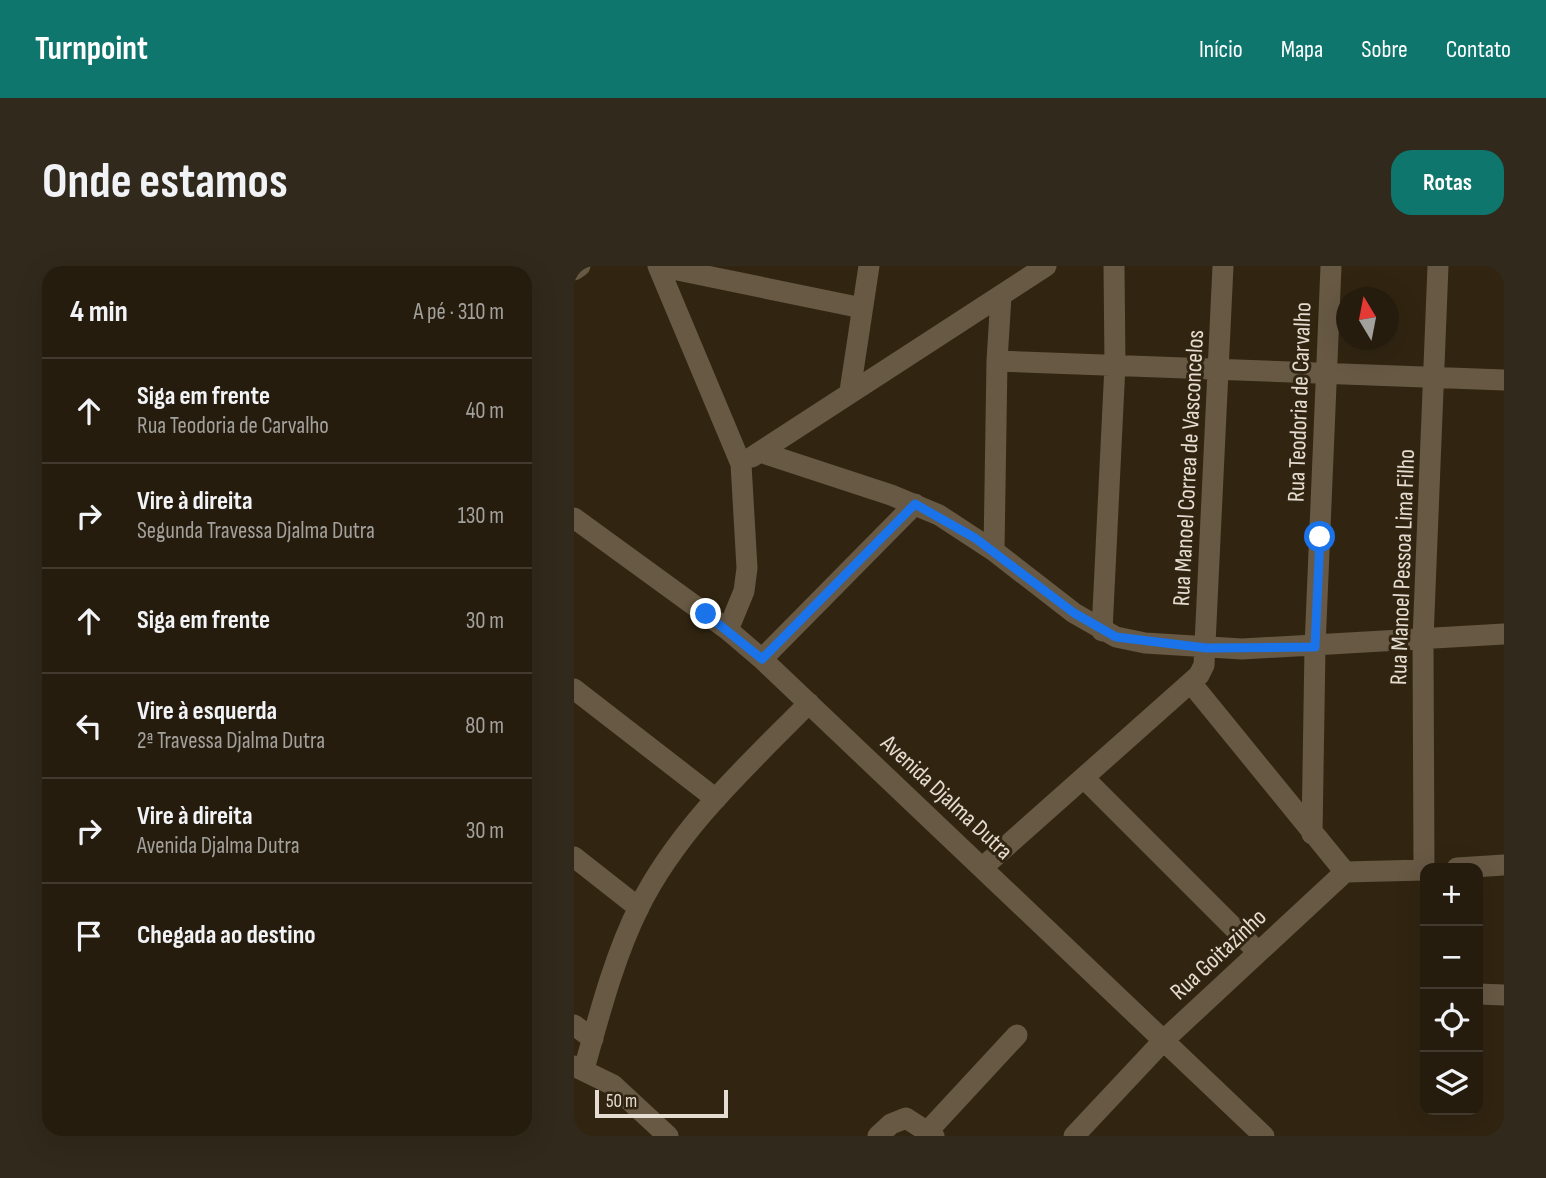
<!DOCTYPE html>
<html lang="pt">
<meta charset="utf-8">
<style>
:root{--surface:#251c0d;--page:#31291b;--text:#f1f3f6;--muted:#a3a19d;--line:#423a2e;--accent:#0f766e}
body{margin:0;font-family:"Sofia Sans Condensed",sans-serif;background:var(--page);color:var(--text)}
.controls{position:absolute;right:21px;bottom:21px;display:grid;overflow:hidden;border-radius:14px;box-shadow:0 7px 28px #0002}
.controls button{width:63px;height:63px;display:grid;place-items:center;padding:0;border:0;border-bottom:2px solid var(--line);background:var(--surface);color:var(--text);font:35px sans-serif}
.compass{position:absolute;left:762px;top:21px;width:63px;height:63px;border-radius:50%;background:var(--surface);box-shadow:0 7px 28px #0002;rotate:350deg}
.scale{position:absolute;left:21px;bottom:18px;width:133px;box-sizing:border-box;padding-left:7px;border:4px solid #e5ddd1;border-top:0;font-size:19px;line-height:24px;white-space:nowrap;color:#e5ddd1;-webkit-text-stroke:5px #312511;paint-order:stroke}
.stop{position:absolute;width:21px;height:21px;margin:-16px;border:5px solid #1a73e8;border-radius:50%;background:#fff}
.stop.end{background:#1a73e8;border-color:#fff;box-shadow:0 2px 7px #0008}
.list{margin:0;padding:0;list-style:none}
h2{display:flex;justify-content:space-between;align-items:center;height:91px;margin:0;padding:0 28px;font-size:30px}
h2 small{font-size:23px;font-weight:400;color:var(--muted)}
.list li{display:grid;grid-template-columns:46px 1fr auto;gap:21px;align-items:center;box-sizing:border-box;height:105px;padding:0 28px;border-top:2px solid var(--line)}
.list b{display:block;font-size:26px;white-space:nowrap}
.list p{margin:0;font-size:23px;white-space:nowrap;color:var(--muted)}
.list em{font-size:23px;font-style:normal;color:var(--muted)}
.icon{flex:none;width:38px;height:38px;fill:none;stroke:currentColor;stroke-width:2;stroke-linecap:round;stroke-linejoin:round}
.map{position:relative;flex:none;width:930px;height:870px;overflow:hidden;border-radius:21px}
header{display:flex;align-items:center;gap:42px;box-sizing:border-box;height:98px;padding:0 35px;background:var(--accent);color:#fff}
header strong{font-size:33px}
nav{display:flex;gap:38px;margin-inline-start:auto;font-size:24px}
.intro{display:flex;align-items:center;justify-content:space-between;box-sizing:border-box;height:168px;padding:0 42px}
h1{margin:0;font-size:49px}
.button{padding:18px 32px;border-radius:21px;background:var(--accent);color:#fff;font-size:24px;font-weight:700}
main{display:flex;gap:42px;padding:0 42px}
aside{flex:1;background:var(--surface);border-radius:21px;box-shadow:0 7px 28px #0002}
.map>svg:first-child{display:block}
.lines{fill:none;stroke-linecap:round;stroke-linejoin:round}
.minor{stroke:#675944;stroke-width:21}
.route{stroke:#1a73e8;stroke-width:9}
.labels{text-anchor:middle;stroke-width:6;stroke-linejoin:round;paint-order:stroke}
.street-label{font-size:24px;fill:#e5ddd1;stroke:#312511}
</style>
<header>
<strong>Turnpoint</strong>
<nav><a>Início</a><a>Mapa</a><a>Sobre</a><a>Contato</a></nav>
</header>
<div class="intro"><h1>Onde estamos</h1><a class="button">Rotas</a></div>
<main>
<aside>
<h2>4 min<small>A pé · 310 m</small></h2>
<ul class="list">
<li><svg class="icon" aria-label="ahead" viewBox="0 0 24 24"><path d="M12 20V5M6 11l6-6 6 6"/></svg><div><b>Siga em frente</b><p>Rua Teodoria de Carvalho</p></div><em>40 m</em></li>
<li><svg class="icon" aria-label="right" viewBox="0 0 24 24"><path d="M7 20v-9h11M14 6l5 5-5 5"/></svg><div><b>Vire à direita</b><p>Segunda Travessa Djalma Dutra</p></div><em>130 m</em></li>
<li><svg class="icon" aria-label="ahead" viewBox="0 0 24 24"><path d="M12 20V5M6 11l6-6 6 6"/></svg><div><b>Siga em frente</b></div><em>30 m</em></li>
<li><svg class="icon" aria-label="left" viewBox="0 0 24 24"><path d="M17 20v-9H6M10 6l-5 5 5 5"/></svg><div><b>Vire à esquerda</b><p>2ª Travessa Djalma Dutra</p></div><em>80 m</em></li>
<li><svg class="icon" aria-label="right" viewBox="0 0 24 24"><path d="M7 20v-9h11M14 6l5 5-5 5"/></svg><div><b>Vire à direita</b><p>Avenida Djalma Dutra</p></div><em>30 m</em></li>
<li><svg class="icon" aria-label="arrive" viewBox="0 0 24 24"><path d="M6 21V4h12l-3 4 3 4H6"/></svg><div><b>Chegada ao destino</b></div></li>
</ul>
</aside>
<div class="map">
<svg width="930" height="870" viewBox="0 0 930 870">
<rect width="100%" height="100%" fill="#312511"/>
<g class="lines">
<path class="minor" d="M84 0 167 198 173 302 170 325 154 364
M84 0 288 42
M0 4 6 0
M423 95 930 114
M276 125 295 0
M186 186 317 229 365 249 420 285 500 347 542 371 571 377 668 383 930 368
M178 191 472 0
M0 252 154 364 188 393 690 870
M420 285 423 95 427 30
M528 365 541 99 540 0
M188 393 341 238
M617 417 771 606
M0 423 142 533
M510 512 684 686
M738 568 741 381 757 0
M0 591 65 642
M409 601 625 409 630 399 649 0
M883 602 930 599
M850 604 849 373 864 0
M904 728 930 729
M0 759 19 773
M0 800 39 819 94 870
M10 803C25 750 40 691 65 641 105 561 173 500 235 437
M354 865 443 769
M304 870 317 858 332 852 360 870
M500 870 590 774 771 606 851 604"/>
</g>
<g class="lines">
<path class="route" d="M132 348 188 393 341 238 401 272 500 347 542 371 632 382 741 381 746 271"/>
</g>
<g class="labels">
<g class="street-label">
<text transform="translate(725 136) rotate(-88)" y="8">Rua Teodoria de Carvalho</text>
<text transform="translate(614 202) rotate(-87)" y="8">Rua Manoel Correa de Vasconcelos</text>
<text transform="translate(828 301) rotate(-88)" y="8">Rua Manoel Pessoa Lima Filho</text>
<text transform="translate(373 531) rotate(43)" y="8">Avenida Djalma Dutra</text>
<text transform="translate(644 688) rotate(-43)" y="8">Rua Goitazinho</text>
</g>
</g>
</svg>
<div class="controls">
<button>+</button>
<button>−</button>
<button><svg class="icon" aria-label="locate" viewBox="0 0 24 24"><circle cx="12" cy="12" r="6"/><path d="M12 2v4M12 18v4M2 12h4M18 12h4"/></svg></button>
<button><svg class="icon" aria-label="layers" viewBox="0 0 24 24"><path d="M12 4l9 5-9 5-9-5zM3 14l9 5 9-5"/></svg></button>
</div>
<svg class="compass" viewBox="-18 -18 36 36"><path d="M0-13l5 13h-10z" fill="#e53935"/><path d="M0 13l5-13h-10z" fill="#a3a19d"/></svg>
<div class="scale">50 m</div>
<div class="stop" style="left:746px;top:271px"></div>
<div class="stop end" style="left:132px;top:348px"></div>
</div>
</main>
